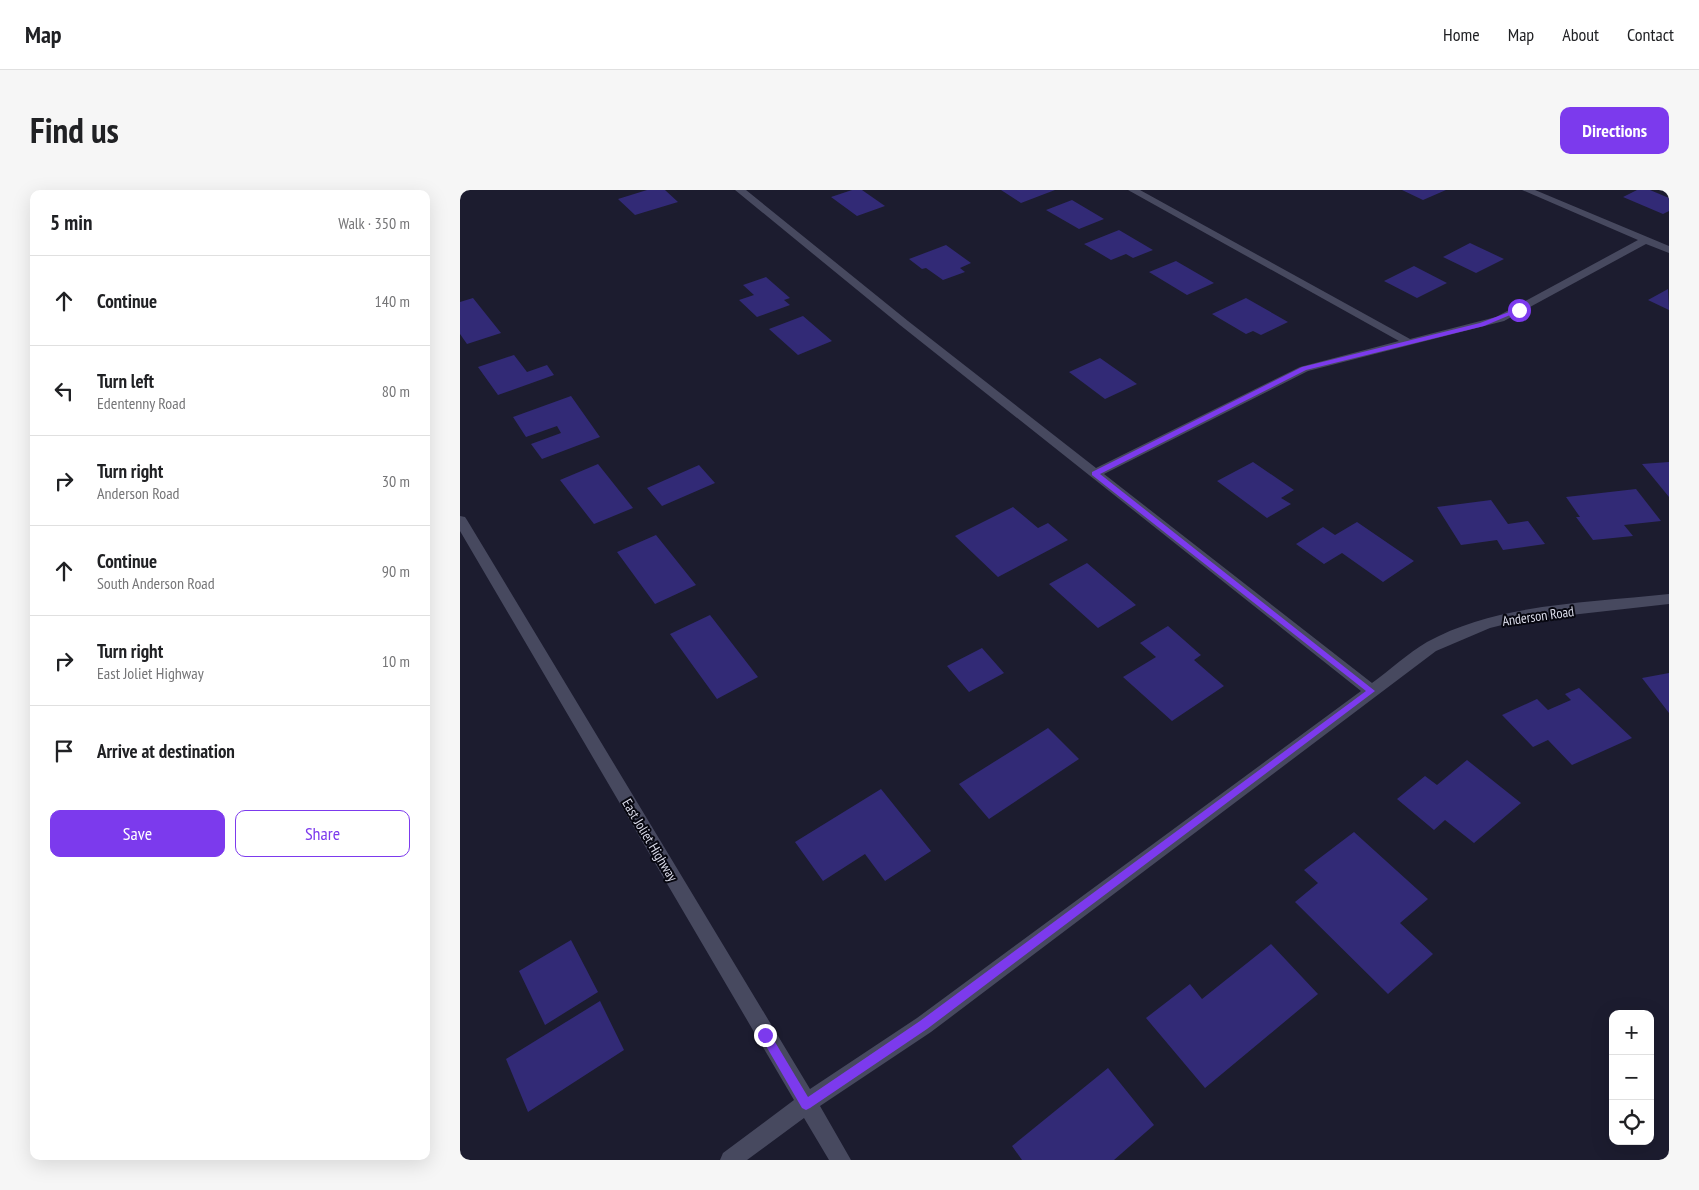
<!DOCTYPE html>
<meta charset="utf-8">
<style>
:root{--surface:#fff;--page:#f6f6f6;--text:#202124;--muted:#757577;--line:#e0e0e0;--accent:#7c3aed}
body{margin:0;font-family:"PT Sans Narrow",sans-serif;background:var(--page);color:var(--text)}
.controls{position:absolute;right:15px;bottom:15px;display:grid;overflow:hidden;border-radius:10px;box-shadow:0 5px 20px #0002}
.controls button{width:45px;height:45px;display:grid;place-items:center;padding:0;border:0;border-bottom:1px solid var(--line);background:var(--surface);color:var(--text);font:25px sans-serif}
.stop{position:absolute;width:15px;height:15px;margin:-11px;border:4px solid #7c3aed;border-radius:50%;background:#fff}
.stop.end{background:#7c3aed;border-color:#fff;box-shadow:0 1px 5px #0008}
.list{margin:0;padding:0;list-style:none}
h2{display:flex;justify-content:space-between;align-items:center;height:65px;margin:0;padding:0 20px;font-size:21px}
h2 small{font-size:16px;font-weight:400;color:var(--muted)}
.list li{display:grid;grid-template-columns:32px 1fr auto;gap:15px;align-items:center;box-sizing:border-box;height:90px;padding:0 20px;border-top:1px solid var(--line)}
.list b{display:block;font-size:19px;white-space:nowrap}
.list p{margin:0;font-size:16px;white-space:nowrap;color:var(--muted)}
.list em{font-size:16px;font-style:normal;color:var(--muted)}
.actions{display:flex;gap:10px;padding:15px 20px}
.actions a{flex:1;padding:11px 0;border:1px solid var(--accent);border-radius:10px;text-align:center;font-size:18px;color:var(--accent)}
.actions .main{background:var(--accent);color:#fff}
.icon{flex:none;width:28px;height:28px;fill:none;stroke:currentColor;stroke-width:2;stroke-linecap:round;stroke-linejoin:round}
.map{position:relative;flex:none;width:1209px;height:970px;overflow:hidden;border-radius:10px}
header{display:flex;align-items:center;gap:30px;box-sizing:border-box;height:70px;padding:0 25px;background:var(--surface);border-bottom:1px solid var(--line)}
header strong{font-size:24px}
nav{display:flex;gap:28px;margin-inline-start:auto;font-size:18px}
.intro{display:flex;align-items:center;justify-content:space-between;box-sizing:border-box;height:120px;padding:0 30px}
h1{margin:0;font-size:35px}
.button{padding:12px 22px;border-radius:10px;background:var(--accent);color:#fff;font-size:18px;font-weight:700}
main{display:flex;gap:30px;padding:0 30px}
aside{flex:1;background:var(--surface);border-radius:10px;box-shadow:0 5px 20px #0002}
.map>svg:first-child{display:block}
.building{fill:#322a76}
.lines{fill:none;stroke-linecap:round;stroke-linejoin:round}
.street{fill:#47495f;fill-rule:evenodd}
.route{fill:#7c3aed}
.labels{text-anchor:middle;stroke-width:4;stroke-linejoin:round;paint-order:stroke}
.street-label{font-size:14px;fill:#dcddeb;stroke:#070710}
</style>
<header>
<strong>Map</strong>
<nav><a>Home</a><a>Map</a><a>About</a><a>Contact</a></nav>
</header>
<div class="intro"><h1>Find us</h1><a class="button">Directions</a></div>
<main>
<aside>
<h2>5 min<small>Walk · 350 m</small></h2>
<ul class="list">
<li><svg class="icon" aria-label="ahead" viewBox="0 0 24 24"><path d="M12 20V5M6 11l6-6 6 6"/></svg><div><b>Continue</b></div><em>140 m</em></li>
<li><svg class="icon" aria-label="left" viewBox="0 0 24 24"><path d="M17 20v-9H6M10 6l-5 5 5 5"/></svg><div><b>Turn left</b><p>Edentenny Road</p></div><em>80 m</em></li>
<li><svg class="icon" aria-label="right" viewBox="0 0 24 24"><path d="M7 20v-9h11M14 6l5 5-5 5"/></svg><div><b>Turn right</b><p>Anderson Road</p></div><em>30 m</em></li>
<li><svg class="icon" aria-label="ahead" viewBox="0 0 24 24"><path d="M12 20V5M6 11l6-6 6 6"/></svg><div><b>Continue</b><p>South Anderson Road</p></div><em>90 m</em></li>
<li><svg class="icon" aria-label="right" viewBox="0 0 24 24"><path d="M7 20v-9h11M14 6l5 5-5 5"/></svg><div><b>Turn right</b><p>East Joliet Highway</p></div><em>10 m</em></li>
<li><svg class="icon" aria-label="arrive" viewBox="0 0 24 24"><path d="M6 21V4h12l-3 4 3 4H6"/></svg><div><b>Arrive at destination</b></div></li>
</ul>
<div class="actions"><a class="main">Save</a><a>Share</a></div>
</aside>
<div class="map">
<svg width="1209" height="970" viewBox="0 0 1209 970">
<rect width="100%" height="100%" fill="#1c1c2f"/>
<path class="building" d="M187 0H205L218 12 175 25 158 9Z
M392 0H402L425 16 397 26 371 7Z
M541 0H595L561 13Z
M942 0H986L963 10Z
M1177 0H1190L1209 8V21L1203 24 1163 7Z
M612 10 644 29 619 39 586 20Z
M659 40 693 60 673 68 666 64 651 70 624 54Z
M1010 53 1044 69 1016 83 983 67Z
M486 55 511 73 500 78 505 82 483 90 466 78 462 79 449 69Z
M716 71 754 93 727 105 689 82Z
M954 76 987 93 957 108 924 91Z
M306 87 330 108 324 110 330 115 297 127 279 110 294 105 283 95Z
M1208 99 1209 120 1188 110Z
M13 108 41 143 7 154 0 144V112Z
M786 108 828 132 801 145 793 141 786 144 752 124Z
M343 126 372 151 338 165 309 139Z
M54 165 67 182 87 175 94 185 38 205 18 177Z
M640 168 677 194 645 209 609 182Z
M111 206 140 247 82 269 71 254 101 243 97 236 66 247 53 227Z
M793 272 834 300 821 308 831 314 807 328 757 291Z
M1209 272V307L1182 274Z
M138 274 173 318 134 334 100 290Z
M239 275 255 293 202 316 187 298Z
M1176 299 1201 331 1164 335 1173 346 1133 350 1116 327H1120L1106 307Z
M1031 310 1048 334 1068 331 1085 354 1043 360 1037 350 1001 355 977 317Z
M553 317 578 338 588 333 608 350 538 387 495 346Z
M897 332 954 371 923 392 882 363 864 374 836 354 863 337 875 345Z
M196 345 236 395 195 414 157 362Z
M627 373 676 415 638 438 589 394Z
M250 425 298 487 257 509 210 444Z
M708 436 741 465 734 470 764 496 712 531 663 487 696 467 680 453Z
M522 458 544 483 509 502 487 476Z
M1209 483V523L1182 488Z
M1119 498 1172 548 1112 575 1088 550 1073 557 1042 525 1077 509 1088 520 1111 510 1105 504Z
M588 538 619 569 529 629 499 594Z
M1007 570 1061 613 1014 653 985 630 974 640 937 609 965 586 977 595Z
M421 599 471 661 425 691 405 664 363 691 335 652Z
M894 642 968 709 940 733 973 764 928 804 835 712 858 693 844 680Z
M111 750 138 802 85 835 59 781Z
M811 754 858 804 745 898 686 828 730 794 742 809Z
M140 811 164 860 68 922 46 869Z
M648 878 694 935 654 970H562L552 956Z"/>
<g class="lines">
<path class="street" d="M275 0H286L448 131 636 278 840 177 939 151 668 0H680L950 149 1036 127 1178 50 1062 0H1075L1209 56V63L1186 54 1044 131 848 181 644 284 912 493C930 480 948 463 967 452 1038 413 1129 413 1209 404V414L1058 431 1030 438 976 461 471 842 360 916 391 970H369L344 928 287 970H260L263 963 334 910 0 341V326L5 327 7 330 350 899 457 828 901 501 440 135Z"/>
</g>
<path class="route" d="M1057 119 1062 120 1024 136 846 180 640 284 915 501 467 839 350 918 346 920 342 918 302 849 300 845 302 842 305 840 309 842 348 907 460 831 906 501 632 285V282L842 177 1020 133Z"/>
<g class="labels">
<g class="street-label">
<text transform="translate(1078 426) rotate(-8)" y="5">Anderson Road</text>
<text transform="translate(190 650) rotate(59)" y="5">East Joliet Highway</text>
</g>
</g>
</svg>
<div class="controls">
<button>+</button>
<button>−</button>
<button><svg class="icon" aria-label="locate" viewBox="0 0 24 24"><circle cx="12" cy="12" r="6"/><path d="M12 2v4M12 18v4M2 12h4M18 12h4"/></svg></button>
</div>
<div class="stop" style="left:1059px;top:120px"></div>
<div class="stop end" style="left:305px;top:845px"></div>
</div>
</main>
